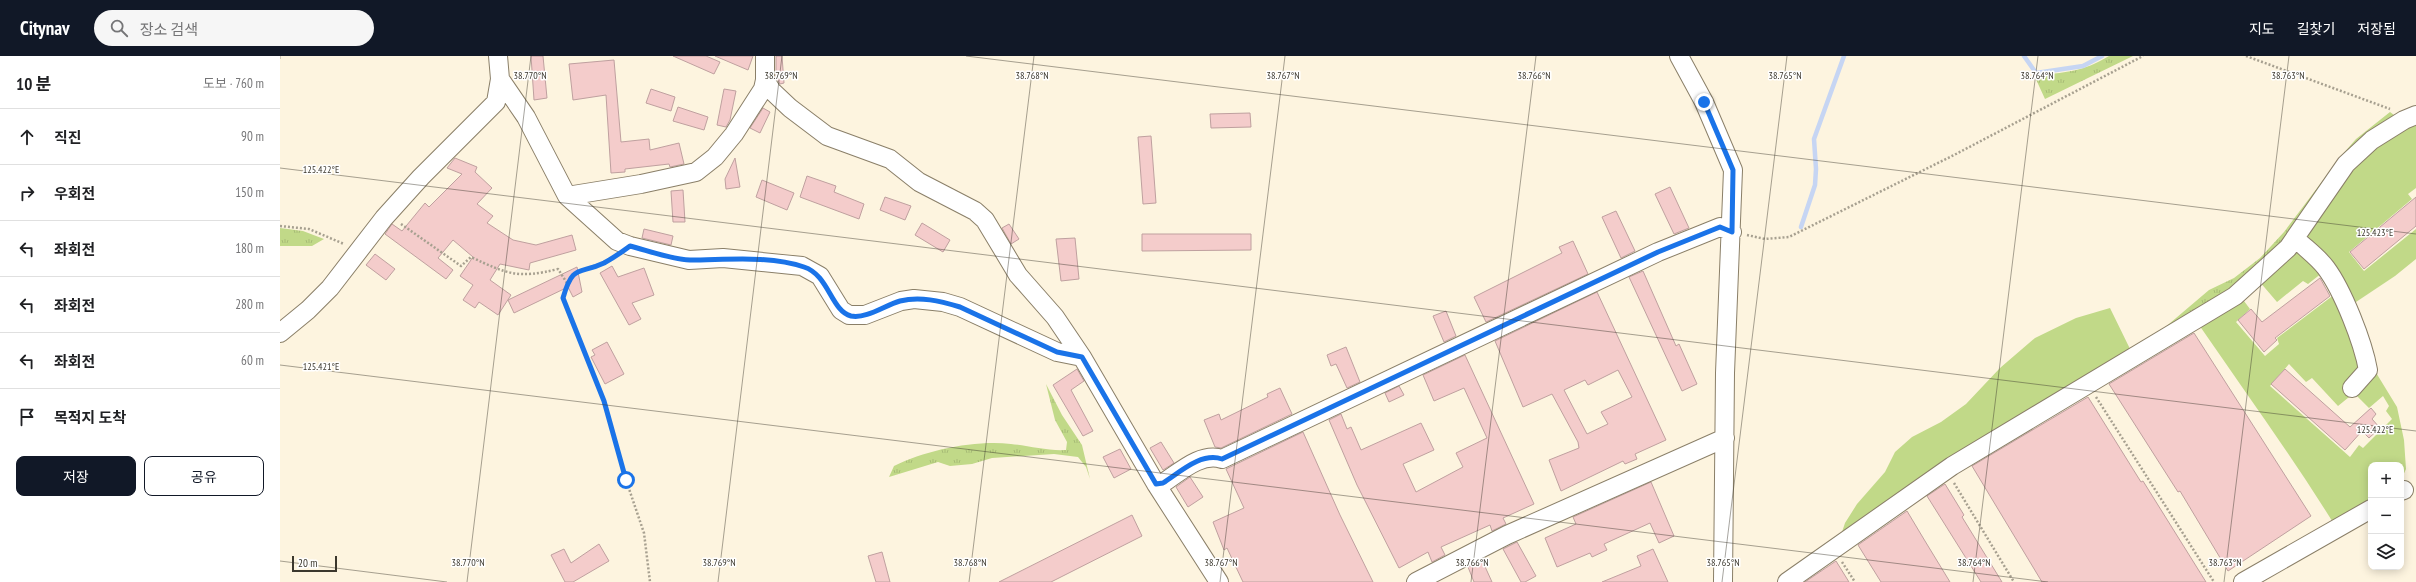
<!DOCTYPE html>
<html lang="ko">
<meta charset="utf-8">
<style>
:root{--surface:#fff;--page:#f6f6f6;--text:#202124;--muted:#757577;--line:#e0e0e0;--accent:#111827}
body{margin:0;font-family:"PT Sans Narrow","Noto Sans KR",sans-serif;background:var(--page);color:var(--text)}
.controls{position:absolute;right:12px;bottom:12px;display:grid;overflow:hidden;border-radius:8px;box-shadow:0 2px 10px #0003}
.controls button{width:36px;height:36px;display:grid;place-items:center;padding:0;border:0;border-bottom:1px solid var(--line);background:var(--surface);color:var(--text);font:20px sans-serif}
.scale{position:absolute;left:12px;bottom:10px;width:45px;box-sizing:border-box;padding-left:4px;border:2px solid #3b372d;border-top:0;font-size:11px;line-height:14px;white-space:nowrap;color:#3b372d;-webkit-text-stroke:3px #fff;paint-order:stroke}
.stop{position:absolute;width:12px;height:12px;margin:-9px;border:3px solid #1a73e8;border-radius:50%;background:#fff}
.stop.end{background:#1a73e8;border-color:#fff;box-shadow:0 1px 4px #0008}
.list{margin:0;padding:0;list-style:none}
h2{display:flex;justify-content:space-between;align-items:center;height:52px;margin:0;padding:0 16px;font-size:17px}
h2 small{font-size:13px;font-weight:400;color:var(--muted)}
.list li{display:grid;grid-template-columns:26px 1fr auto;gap:12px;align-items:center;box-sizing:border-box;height:56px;padding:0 16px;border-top:1px solid var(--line)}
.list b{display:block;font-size:15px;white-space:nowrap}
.list em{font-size:13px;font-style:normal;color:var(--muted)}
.actions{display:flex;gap:8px;padding:12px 16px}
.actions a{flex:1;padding:9px 0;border:1px solid var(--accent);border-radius:8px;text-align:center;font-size:14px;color:var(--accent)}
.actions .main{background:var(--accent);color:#fff}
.icon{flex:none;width:22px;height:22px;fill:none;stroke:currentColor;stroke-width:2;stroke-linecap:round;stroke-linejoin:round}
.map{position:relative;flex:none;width:2136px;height:526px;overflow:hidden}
header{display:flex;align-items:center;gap:24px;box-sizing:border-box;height:56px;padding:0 20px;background:var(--accent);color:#fff}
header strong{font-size:19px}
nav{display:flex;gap:22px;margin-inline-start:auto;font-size:14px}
.search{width:280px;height:36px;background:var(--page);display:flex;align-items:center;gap:10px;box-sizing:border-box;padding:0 14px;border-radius:22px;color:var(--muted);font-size:15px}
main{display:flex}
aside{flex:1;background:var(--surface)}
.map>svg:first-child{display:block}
.grass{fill:url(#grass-tufts)}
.garden{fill:#c1d988;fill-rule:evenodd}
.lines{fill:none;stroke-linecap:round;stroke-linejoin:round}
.stream{stroke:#c6d5f3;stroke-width:4.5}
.building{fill:#f4cccb;stroke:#bfa09f;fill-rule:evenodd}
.minor-casing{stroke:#8a7f68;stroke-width:20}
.path{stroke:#a7a090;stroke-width:2.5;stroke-dasharray:2 2;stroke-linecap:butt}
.minor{stroke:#fff;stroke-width:18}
.route{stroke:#1a73e8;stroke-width:5}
.ticks{fill:none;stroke:#3b372d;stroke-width:1;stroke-opacity:0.45}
.ticks-label{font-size:10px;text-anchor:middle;fill:#3b372d;stroke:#fff;stroke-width:3;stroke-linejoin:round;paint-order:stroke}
</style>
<header>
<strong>Citynav</strong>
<div class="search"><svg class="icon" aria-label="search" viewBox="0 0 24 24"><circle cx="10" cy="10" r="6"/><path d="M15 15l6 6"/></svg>장소 검색</div>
<nav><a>지도</a><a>길찾기</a><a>저장됨</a></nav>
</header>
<main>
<aside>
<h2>10 분<small>도보 · 760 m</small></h2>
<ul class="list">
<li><svg class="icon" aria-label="ahead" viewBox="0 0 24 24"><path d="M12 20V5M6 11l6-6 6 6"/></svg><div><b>직진</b></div><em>90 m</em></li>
<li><svg class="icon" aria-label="right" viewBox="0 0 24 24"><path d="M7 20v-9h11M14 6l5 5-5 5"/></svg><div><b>우회전</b></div><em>150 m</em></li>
<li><svg class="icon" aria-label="left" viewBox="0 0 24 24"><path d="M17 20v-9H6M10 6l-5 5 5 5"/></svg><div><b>좌회전</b></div><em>180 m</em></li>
<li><svg class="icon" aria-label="left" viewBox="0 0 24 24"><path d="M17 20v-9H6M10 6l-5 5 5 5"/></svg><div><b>좌회전</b></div><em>280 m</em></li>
<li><svg class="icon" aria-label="left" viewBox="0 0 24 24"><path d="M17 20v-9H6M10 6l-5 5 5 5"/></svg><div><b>좌회전</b></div><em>60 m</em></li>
<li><svg class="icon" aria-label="arrive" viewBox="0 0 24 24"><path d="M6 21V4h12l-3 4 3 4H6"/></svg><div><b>목적지 도착</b></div></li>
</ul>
<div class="actions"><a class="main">저장</a><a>공유</a></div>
</aside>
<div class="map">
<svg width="2136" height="526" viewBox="0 0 2136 526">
<defs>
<pattern id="grass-tufts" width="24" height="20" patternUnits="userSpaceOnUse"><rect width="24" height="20" fill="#c1d988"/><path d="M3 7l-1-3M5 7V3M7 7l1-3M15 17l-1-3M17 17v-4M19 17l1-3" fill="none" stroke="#a7bb76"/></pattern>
</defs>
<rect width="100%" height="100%" fill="#fdf4df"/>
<path class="grass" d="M1829 0H1853L1765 43 1754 19C1784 17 1803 16 1829 0Z
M2110 56 2114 59 2088 79 2004 183 1960 231 1876 279 1929 234 1954 222 1980 202 2004 176 2062 99 2076 83Z
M0 172 23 175 44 183 32 190H0Z
M766 328 782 359 802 389 810 423 806 411 798 401 774 398 712 402 692 408 670 410 658 406 609 421 614 410C647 394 694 384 731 388 750 390 767 395 786 394L787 386 775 364Z"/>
<path class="garden" d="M2136 66V132L2128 138 2132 143 2069 196 2084 215 2136 173V203L2115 220 2073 248 2022 180 2068 110Z
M2017 187 2042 217 2028 228 2023 225 1997 246 1979 225Z
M2055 238 2095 315 2117 351 2124 384 2126 413 2121 424V409H2091V445L2054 468C2011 399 1963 333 1917 266L1961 241 1970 253 1956 266 1985 300 1999 288 1997 282ZM2009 308 2026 326 2032 322 2058 350 2074 337 2089 352 2103 340 2109 350 2106 355 2112 363 2083 392 2079 389 2070 401 1990 330Z
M1830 252 1852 297 1559 485 1565 467 1577 448 1605 416 1615 396 1632 381 1661 366 1686 348 1720 312 1755 282 1796 262Z"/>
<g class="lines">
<path class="stream" d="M1744 0 1756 17 1803 10 1822 0
M1521 171 1535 129 1536 113 1534 83 1564 0"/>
</g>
<path class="building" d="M251 0H263L267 42 254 44Z
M393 0H426L440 6 434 18Z
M435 0H473L468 14Z
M496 0H502L504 27 500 28 496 21Z
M334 4 341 86 369 83 370 94 399 87 404 108 390 111 389 108 345 113V116L331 117 326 39 293 44 289 8Z
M371 33 395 41 391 55 366 47Z
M444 33 456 35 450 64 446 71 437 69Z
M398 51 428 61 424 74 393 65Z
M483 52 490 56 480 77 470 72Z
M970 57 971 71 931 72 930 58Z
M871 80 876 147 863 148 858 81Z
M175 102 197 111 195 116 212 132 197 148 213 160 207 167 233 184 256 189 292 179 296 194 250 207 249 214 220 208 210 224 231 239 218 259 199 246 195 252 183 244 193 229 180 220 193 201 173 184 158 202 173 214 166 223 105 178 112 168 122 175 145 147 149 151 182 118 167 112Z
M455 102 460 131 446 133 445 123Z
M527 120 556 130 554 136 584 148 579 163 520 141Z
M482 124 514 137 507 154 476 141Z
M1390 131 1409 172 1394 178 1375 138Z
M403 134 405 166H393L391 135Z
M605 141 631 150 625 164 600 154Z
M2136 141V170L2084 213 2070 196Z
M1336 155 1355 195 1341 202 1322 161Z
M642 167 670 184 663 196 635 179Z
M729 168 739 183 731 188 722 172Z
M364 173 393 180 391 189 362 182Z
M862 178H971V194L862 195Z
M795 182 799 223 781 225 776 183Z
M1293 185 1308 218 1206 266 1194 241 1282 197 1279 191Z
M95 198 115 213 106 224 86 209Z
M332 210 338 221 364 212 374 239 352 247 361 263 349 269 320 217Z
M297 211 302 236 293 241 288 231 234 257 228 244Z
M1363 215 1396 290 1399 288 1417 328 1402 335 1349 221Z
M2040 222 2050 240 1995 282 1997 284 1984 296 1958 264 1971 253 1982 266Z
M1317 236 1386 384 1355 398 1357 403 1345 408 1343 405 1281 435 1269 404 1299 392 1298 386 1272 338 1243 351 1215 285ZM1338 314 1352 341 1321 356 1328 368 1307 378 1284 334 1305 324 1308 329Z
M1166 255 1176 280 1164 286 1153 260Z
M1914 277 2031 460 1948 515 1900 435 1898 436 1829 328Z
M327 286 344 318 325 328 311 301 315 299 312 294Z
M1066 291 1080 326 1067 332 1056 308 1051 310 1047 299Z
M1185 299 1254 448 1223 462 1226 468 1212 475 1210 469 1161 491 1165 499 1152 506 1148 496 1119 512 1077 429 1049 364 1061 358 1067 373 1071 371 1081 394 1141 367 1154 394 1123 408 1136 436 1183 411 1176 397 1207 382 1184 332 1154 345 1143 319Z
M797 313 804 325 791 334 813 375 803 380 773 329Z
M2005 313 2070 371 2091 352 2096 358 2092 363 2100 372 2089 382 2082 375 2065 394 1991 328Z
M1119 330 1124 339 1109 346 1105 337Z
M1000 332 1012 358 941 392 935 391 924 364 939 358 941 364 988 341 987 338Z
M1808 341 1861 426 1863 425 1926 526H1762L1692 410Z
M1023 376 1060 459 1093 526H963L947 492 944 494 933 466 964 452 946 413Z
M881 386 894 407 883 414 870 392Z
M840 393 851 413 834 422 823 401Z
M910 421 923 441 908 451 896 431Z
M1371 426 1394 480 1379 487 1370 467 1324 488 1327 494 1312 501 1310 497 1277 511 1265 482 1296 468 1293 461Z
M1665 428 1684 459 1682 461 1722 526H1701L1647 440Z
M1627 455 1645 485 1670 526H1601L1578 489Z
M852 459 862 480 771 526H719Z
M1237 486 1256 520 1245 526H1241L1223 493Z
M319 488 329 505 293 526H285L271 499 284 493 291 507Z
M1373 493 1388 526H1322L1361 510 1357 500Z
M602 496 610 526H596L588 500Z
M1202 504 1212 526H1194L1188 511Z
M1556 505 1569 526H1525Z"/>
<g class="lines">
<defs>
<path id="minor" d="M1399 0 1424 46 1453 114 1445 317 1443 526
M220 23 246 61 287 140 337 185 350 190 409 204 443 202 522 210 540 220 561 254 569 259H585L621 245 634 243 663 246 680 251 777 296 802 301 876 428 939 526
M485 24 492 35 510 52 547 80 610 103 639 126 695 155 705 164 738 219 775 261 802 301
M287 140 361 128 416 116 435 101 454 78 483 33 485 24V0
M2015 182C2025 192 2038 201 2046 212 2063 235 2083 286 2088 314L2072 332
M0 277 28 254 50 232 104 162 141 121 216 46 220 23 218 0
M876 428 883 427C900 416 921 396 942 403L1378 196 1440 171 1452 176
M2121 435 2124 434
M1136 526 1227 479 1445 382
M1507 526 1672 410 1955 240 2008 192 2066 108 2092 84 2124 64 2136 59
M1963 526 2091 453"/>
</defs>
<use href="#minor" class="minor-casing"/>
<path class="path" d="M1966 0 2110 53
M121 168 181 210 191 201C227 218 238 223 278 213L287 227
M0 170 29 173 64 188
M1467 179 1485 183 1509 181 1676 98 1863 0
M333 201C307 218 294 205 283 242L324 345 346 424 364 477 370 526
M1816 341 1934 526
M1674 427 1734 526
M1562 506 1575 526"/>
<use href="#minor" class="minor"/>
</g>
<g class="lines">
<path class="route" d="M346 424 324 345 283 242C293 207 299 219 324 207 333 202 342 196 350 190 369 195 390 203 410 204 446 204 489 199 524 211 549 219 551 255 571 260 587 263 605 249 620 245 640 240 660 245 680 251L777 296 802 301 876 428 883 427C900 416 921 396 942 403L1378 196 1440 171 1452 176 1453 114 1424 46"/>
</g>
<path class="ticks" d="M686 0 2136 178M0 3V0M0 112 2136 375M0 309 1768 526M0 505 167 526M187 526 251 0M438 526 502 0M689 526 754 0M940 526 1005 0M1191 526 1256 0M1442 526 1507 0M1693 526 1758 0M1944 526 2009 0"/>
<g class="ticks-label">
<text x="250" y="23">38.770°N</text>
<text x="501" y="23">38.769°N</text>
<text x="752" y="23">38.768°N</text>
<text x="1003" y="23">38.767°N</text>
<text x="1254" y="23">38.766°N</text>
<text x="1505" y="23">38.765°N</text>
<text x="1757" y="23">38.764°N</text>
<text x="2008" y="23">38.763°N</text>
<text x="41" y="117">125.422°E</text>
<text x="2095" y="180">125.423°E</text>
<text x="41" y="314">125.421°E</text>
<text x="2095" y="377">125.422°E</text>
<text x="188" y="510">38.770°N</text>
<text x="439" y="510">38.769°N</text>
<text x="690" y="510">38.768°N</text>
<text x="941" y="510">38.767°N</text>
<text x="1192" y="510">38.766°N</text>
<text x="1443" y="510">38.765°N</text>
<text x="1694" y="510">38.764°N</text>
<text x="1945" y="510">38.763°N</text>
</g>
</svg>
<div class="controls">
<button>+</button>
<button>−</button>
<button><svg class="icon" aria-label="layers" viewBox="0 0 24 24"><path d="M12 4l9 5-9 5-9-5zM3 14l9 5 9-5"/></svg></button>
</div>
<div class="scale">20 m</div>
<div class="stop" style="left:346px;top:424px"></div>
<div class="stop end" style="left:1424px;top:46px"></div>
</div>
</main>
